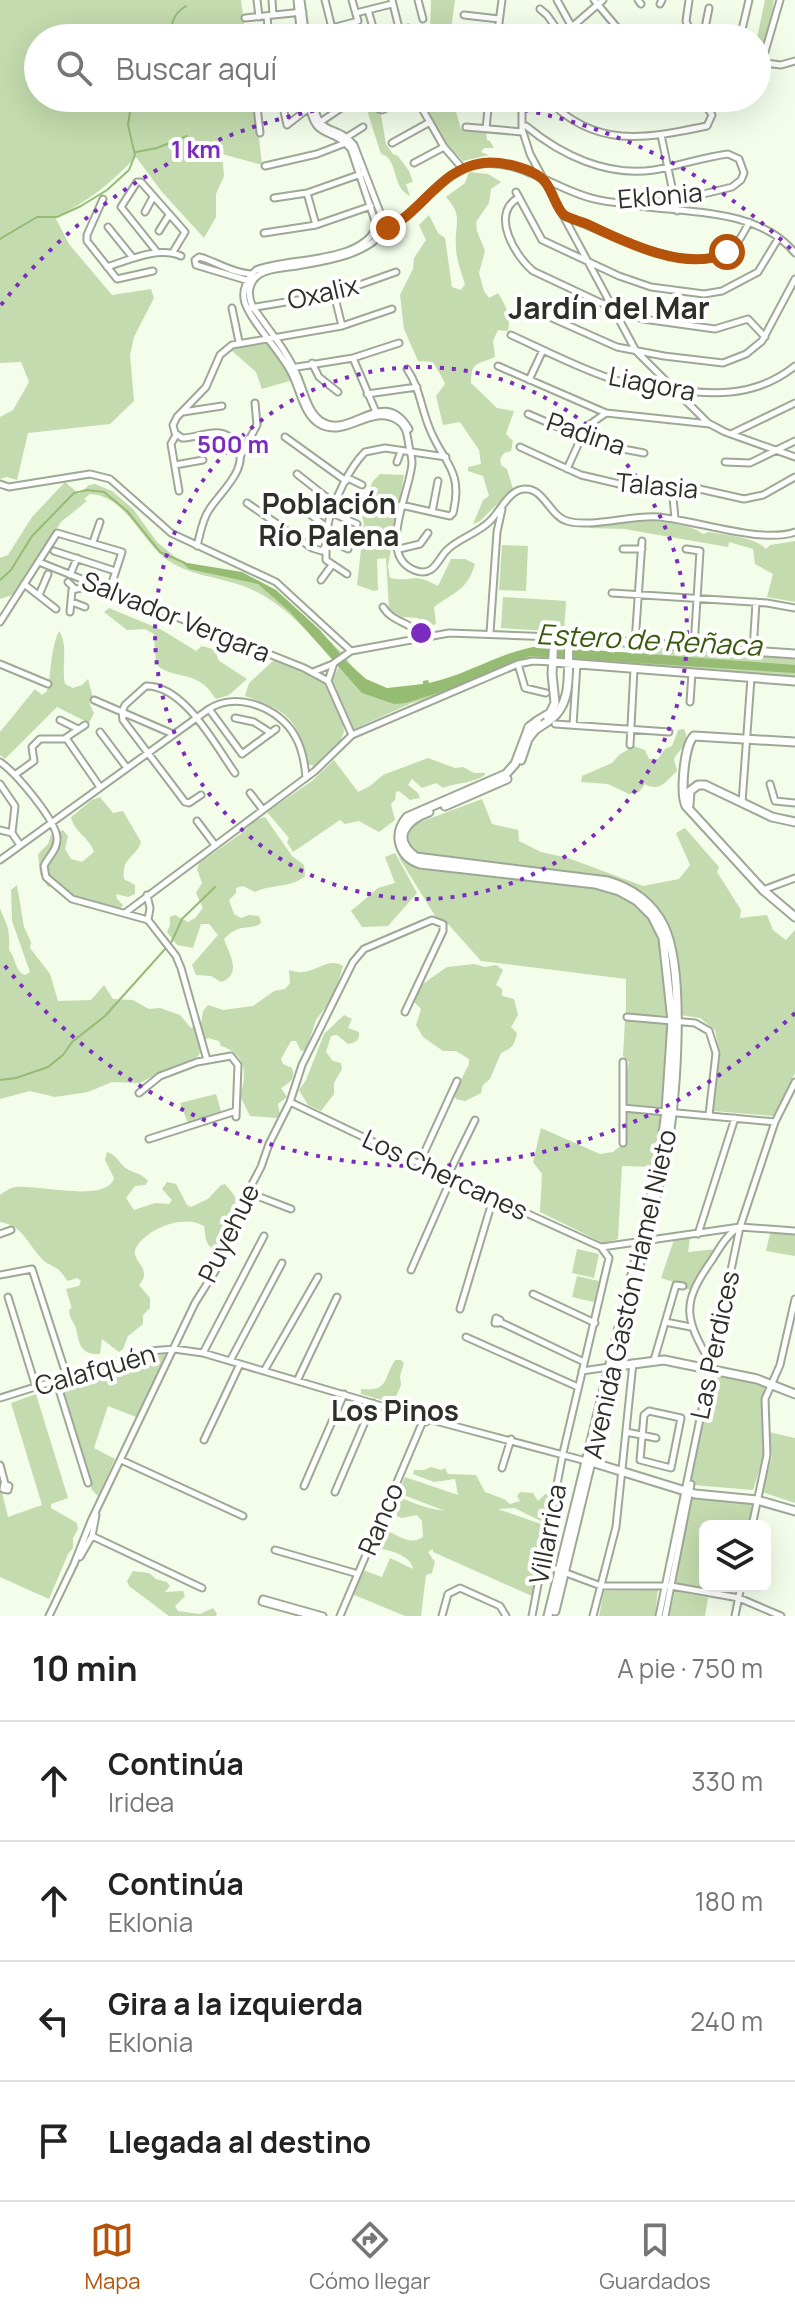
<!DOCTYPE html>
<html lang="es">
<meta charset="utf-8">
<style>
:root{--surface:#fff;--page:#f6f6f6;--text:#222;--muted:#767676;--line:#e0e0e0;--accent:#b45309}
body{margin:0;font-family:Manrope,sans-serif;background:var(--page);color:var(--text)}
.controls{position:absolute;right:24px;bottom:24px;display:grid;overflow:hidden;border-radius:12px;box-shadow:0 8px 32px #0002}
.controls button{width:72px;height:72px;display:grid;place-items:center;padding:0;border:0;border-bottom:2px solid var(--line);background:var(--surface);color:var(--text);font:40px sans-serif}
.stop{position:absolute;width:24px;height:24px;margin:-18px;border:6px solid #b45309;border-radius:50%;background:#fff}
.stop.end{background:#b45309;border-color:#fff;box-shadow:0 2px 8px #0008}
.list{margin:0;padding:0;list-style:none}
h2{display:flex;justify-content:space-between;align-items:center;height:104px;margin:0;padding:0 32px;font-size:34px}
h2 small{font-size:26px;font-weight:400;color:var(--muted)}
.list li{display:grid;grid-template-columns:52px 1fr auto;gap:24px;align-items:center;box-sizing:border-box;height:120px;padding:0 32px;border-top:2px solid var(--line)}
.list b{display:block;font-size:30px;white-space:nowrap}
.list p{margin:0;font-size:26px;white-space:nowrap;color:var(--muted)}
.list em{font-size:26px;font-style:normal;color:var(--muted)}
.icon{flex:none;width:44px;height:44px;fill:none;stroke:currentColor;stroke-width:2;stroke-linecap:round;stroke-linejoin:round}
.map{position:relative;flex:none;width:795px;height:1616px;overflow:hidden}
.search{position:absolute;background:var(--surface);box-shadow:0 8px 32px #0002;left:24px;right:24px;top:24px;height:88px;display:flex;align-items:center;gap:20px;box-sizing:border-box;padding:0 28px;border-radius:44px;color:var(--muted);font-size:30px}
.sheet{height:584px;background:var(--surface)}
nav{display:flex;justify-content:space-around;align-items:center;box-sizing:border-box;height:112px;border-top:2px solid var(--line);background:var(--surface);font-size:22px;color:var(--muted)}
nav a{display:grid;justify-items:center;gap:4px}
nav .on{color:var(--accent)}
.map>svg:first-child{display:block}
.green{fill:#c3dbae}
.water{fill:#96bb73}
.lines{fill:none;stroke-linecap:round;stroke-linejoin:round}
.stream{stroke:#96bb73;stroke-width:2}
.minor-casing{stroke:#9ea896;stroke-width:9}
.major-casing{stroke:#9ea896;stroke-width:11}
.minor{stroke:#fff;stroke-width:5}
.major{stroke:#fff;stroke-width:7}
.major-bridge-casing{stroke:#9ea896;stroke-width:11;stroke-linecap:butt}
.major-bridge{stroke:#fff;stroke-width:7}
.route{stroke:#b45309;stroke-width:10}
.ring{fill:none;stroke:#7b2cbf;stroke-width:4;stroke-dasharray:4 8}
.labels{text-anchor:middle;stroke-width:8;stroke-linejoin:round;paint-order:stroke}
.street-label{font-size:26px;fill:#2c3029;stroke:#fff}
.neighbourhood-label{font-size:28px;font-weight:bold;fill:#2c3029;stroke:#fff}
.water-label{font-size:28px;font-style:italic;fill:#39590c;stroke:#fff}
.quarter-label{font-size:30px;font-weight:bold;fill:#2c3029;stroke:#fff}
.centre{fill:#7b2cbf;stroke:#fff;stroke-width:4}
.ring-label{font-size:24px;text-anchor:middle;font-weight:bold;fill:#7b2cbf;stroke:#fff;stroke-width:8;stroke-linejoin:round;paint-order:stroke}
</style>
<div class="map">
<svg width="795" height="1616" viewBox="0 0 795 1616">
<rect width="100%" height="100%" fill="#f3fdea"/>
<path class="green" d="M0 0H241L246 38H38V98H255L262 165 222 154 224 176 216 194V217L204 238 162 192 136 157C109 184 90 201 55 217L69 244 112 295 151 289 154 298 134 337 130 355 134 401 110 424 28 433 17 480 7 477 0 479V417L13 410 29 382 21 362 0 363Z
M431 0H455L450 38H438L439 32 430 28Z
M765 0H774C770 18 771 45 757 58V38Z
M363 98H378L386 144 393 154 398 156 409 171 413 182 406 184 410 196C391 188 399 158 381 154Z
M421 98H452L461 129 486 133 487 140 490 141 494 148H484L481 152 489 155 463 161 446 143Z
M469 172 488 174 501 182 491 189 489 203 476 222 477 231 485 251 479 273 484 291 489 298 498 293C506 306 511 315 508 331L498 330 493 341 495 357C478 365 471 360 471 383L497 408 514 411 506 434 513 441 511 451 504 453 500 459 501 465 507 469 513 489 480 521 473 524 483 500 489 496 483 476 468 471V467L481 464 479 450 460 422 443 425 436 396 445 384 444 381 433 362 418 361 404 329 400 295 413 269 414 258 426 240 419 225 429 215 438 233 445 238 452 287 461 290 465 284C461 271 456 260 456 246 454 223 464 217 446 197L465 183Z
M268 339 288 368 293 380 262 389 256 372 231 350 239 345Z
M380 474 404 475 388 566 390 578C414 583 411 571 438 586L451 559H465L475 564C467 591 454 592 434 607L436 624 428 627 418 618 403 617 389 610 386 558 377 559 378 590 374 591 357 585 364 523 360 510 373 481Z
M65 482 79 494 89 485 95 484 112 491 133 509 157 542 175 557 193 566 259 581 303 615 341 652 365 682 388 691 452 681 517 652 644 653 639 652 641 649 795 659V679L528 661 447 694 412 703 354 729 332 679 339 667C315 639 290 609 257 592 229 577 194 578 169 561 141 542 127 496 90 494L84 499 87 501 61 522 12 595 0 599V558L8 555 32 517Z
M654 521C668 523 693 525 703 534L708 532C725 535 755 537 766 549L770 545 795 541V602L767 597 773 574 755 564 753 549 729 542 728 547 624 529 590 528 592 525Z
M502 545 528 546 526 591 499 590Z
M503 597 566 601 564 632 501 628Z
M109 608 162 630 196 651 202 646 216 650 218 660 247 679 229 695 216 699C212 694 208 687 203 684 187 672 171 678 156 664L154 634 145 629 127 630 104 612Z
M59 631C69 647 61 666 65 684L73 688 82 685 88 679 93 698 89 702 94 713 89 723 57 707 5 759 0 755V732L35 689 42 695 47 691C52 670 50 650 59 631Z
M274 660 323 681 343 724 344 732 340 742 314 766 308 764C297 719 290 712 245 696L249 683Z
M684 729C691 744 679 749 674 759L677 771C667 780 660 793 645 784L639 792 629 794 608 784 581 782 582 776 612 763 619 755 634 746 645 750 649 759H658L665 749 672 746 678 730Z
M428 758 455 768 463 767 474 773H485V775C472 784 457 782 443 788L436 783 422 788 412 779 408 785 418 793 420 798 410 800 399 791 396 792 395 800 391 804 395 820 379 832 359 821 345 824 340 820 293 852 287 842 289 838 267 812 312 781 334 760 358 792 370 786 383 775Z
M100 797 113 813 123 811 141 842C136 858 121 857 124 879L135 885V894L128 897 116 894 117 899 123 905 120 909 81 900 57 885 48 887 40 874 38 854 48 844 51 835 63 830 68 836 65 849 71 859 82 862 94 852C90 838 74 832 71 817L92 800Z
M482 799 492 824 518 830 519 841 541 852 568 858 643 886 679 879 690 865 676 833 685 828 719 867 717 872 741 910 740 918 767 915 773 930 786 940 795 930V1073L773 1116 713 1111 720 1054 715 1030 700 1018 680 1015C682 954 671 892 602 876L430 856 418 853 409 844 408 833 415 824Z
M265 817 292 856 304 865 305 876C292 888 271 884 255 892L243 886 236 888V893L229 900 234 914 241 918 249 915 259 916 261 923C249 932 242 921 224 939 229 954 243 974 221 982L211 976 196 975 192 965 218 935 209 924H201L193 948 177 945 167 932 170 925V917L175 915 188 922 195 918 203 908 196 893 202 883 197 869 199 863 242 833 255 820Z
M395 853 417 893 388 926 362 927 351 911 378 888 395 883 385 857Z
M398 856 411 864 429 868 599 889C651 900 660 931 665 978 666 990 668 1004 668 1016L626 1014V979L481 961 449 925 437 919Z
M17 885 24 927 31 942 30 948 50 974 58 1001 91 1000 104 985 113 999 133 1000 149 1009 160 1008 180 1015 191 1028 201 1023 203 1011 208 1005 223 1010 253 1006 274 991 285 989 290 983 289 970C293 971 298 973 303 972 318 971 329 957 343 966L335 994 316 1020 306 1050 301 1051 296 1041H291L281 1059 283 1064 292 1068C296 1079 290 1082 281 1088L287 1097 278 1104 280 1115 276 1118 250 1116 240 1096C247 1074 247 1054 221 1046L219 1041 208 1038 199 1045 200 1053 197 1057 164 1070 140 1083 112 1082 88 1092 55 1097 30 1091 0 1099V908C8 929 10 927 9 950 16 958 15 972 25 975L30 972 12 921 11 890Z
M474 964 485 967 496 965 503 970 496 985 502 989V996L514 999 518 1015 511 1027 517 1033C514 1046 513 1047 501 1053L490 1079 483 1085 481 1093 465 1101 456 1099 454 1094 469 1064V1059L456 1051H443L423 1037 416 1025 421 1009 413 1001 417 988 447 967Z
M344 1015 352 1019 348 1028 359 1032C360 1040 355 1043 348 1044L337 1035 331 1036 326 1052 333 1061 341 1063 342 1069 334 1083V1094L321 1111 308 1105 299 1090 306 1080 324 1034Z
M625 1019 667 1023 668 1025 662 1107 625 1104 626 1074 629 1062 623 1056Z
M216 1094 221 1111 188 1123 180 1103Z
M626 1111 662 1114 660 1144 655 1167 622 1166 618 1239 603 1243 540 1212 542 1174 533 1162 541 1128 600 1154 613 1152 624 1143Z
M107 1152C118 1155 119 1165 129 1170 137 1174 141 1173 148 1181L145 1185 135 1186 126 1198 134 1210 155 1203 169 1204 172 1200 162 1189 167 1182 176 1184 187 1205 191 1207 208 1199 221 1185 225 1184C228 1188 231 1191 234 1195 241 1208 223 1227 217 1237L219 1246 216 1250C204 1246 206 1235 204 1226 184 1214 149 1228 137 1246 127 1261 155 1267 139 1285L150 1298V1308L143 1315V1324L128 1336 123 1349 119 1352 102 1339 100 1354C80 1355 79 1343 76 1328 75 1324 71 1320 70 1316 67 1303 74 1315 70 1302 69 1298 67 1294 66 1289L79 1286 81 1281 77 1278 68 1281C65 1278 63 1274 60 1271 55 1266 48 1265 43 1260 28 1245 23 1225 0 1222V1195C6 1191 11 1187 17 1187 40 1185 107 1203 114 1178L105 1160Z
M771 1229 795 1233V1256L766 1251Z
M690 1238 688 1252 717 1249 691 1290 684 1288V1285L661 1278 674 1240Z
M577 1249 599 1254 594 1278 572 1273Z
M577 1276 599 1281 594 1302 572 1297Z
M166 1354 136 1417 108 1406 94 1448 115 1459 98 1496 92 1490 61 1386 138 1359Z
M395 1360H401L404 1363 400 1376 401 1385 394 1401 389 1402 361 1394V1389C389 1392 383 1379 395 1360Z
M711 1372 765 1384 761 1409 764 1455 753 1490 693 1485V1482L689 1480Z
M36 1394 68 1498 51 1504V1508L77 1523 78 1529 73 1538V1548L68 1554 49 1599 0 1577V1484L8 1517 42 1505 11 1403Z
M769 1432 795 1438V1503L762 1492 772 1457Z
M431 1467 441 1470 445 1468 448 1474 476 1475 485 1492 504 1499 510 1504 520 1501 517 1496 520 1492 533 1493 538 1501 545 1494 553 1496 547 1519 543 1522 514 1508 498 1509 547 1526 541 1552 534 1567 538 1569 532 1596 433 1552V1549L428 1552 435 1562 432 1573 426 1575 421 1616H405L352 1594 363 1570 382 1577 390 1558 413 1569C411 1555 389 1550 377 1548V1546L386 1540 387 1531C399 1535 409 1546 423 1537L422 1521 417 1515 402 1518 397 1516V1502L402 1498C415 1504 429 1509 445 1511L398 1493 405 1477 458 1495 455 1479 434 1482 413 1474 414 1470H424Z
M692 1496 750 1502 752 1505 749 1526H705L707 1589 674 1583Z
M133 1571 149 1573 156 1579 167 1582 170 1586 165 1592 183 1591 185 1596 175 1606 178 1611 200 1614 213 1608 217 1614 216 1616H169L129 1586 127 1581Z
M658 1590 655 1616H599L604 1591Z
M675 1591 708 1598 705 1616H669Z"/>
<path class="water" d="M182 562 242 572 276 590 320 630 348 663 366 679 387 688 423 684V681L428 680 429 683C468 675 501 651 540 646L795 665V673L530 656 457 687 406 703 394 704 362 693 290 612 258 584 189 569Z"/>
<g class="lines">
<path class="stream" d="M172 38C170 24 173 14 186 6
M136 152 157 148 187 136
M0 239 37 217H57L81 206 107 190 129 170 135 155 128 125 132 98
M0 580 11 570 32 536 74 493 87 490 104 492 127 511 160 552 185 563
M171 943 182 919 215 887
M0 1080 16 1078 48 1067 63 1055 72 1042 105 1016 166 948"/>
<defs>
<path id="minor" d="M257 0 259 17
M272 0 273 15
M297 0 301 38
M301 0 306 38
M325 0 332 28 358 21 352 0
M392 0 400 32 408 28
M418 0 423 19
M557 0 572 27 582 38
M594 0 620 31 630 38
M638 0 641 4
M689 0 686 21 693 38
M660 4 662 0
M540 9 547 15 562 36
M368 10 376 38
M356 13 392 4
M464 15 499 19
M267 16 269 38
M245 18 303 12
M347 24 351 38
M418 37V38
M287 38 301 37
M497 38 502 0
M559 38 603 0
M643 38 659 35 664 38
M703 38 709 8
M740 38 749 0
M757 62 781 65 795 61
M762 62 780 0
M256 98 260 133
M281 98 287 125 310 107
M308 98C314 144 330 124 351 149L376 224
M313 98C318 140 334 121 354 145L383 220
M380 98 379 109 382 110 406 98
M416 98 444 147 463 169
M522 98V129L530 154 636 351 708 423 725 432 795 457
M546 98C595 149 644 139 707 126L712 115 701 98
M603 98 639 105 677 98
M319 123 353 100 351 98
M466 127 523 132
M486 129 489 98
M661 135 677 211
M347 137 363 127
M392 143 430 122
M414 163 444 147
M265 166 317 154 348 142
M516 192 542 240 619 276 651 287 704 294 722 291 758 272 778 239
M307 193 316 225
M274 198 307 193 361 174
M518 198C490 214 515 256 533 271L614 309 643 319 715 329 748 319 765 337
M103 199 87 235V241L117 279 153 271
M639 206C691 213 759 209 795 253
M145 212 153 197
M563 215C602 230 688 278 727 252 737 246 744 233 749 222
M108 227 133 258
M376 228C359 264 288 257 256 270 247 278 241 291 245 303 253 325 281 351 292 374 300 390 304 417 321 425 347 438 371 404 397 420 407 426 407 435 409 446 410 452 412 457 412 463 411 489 376 555 414 570 433 578 437 561 446 551 458 538 478 534 491 520 501 510 510 488 526 489 544 489 550 516 567 521 590 528 632 515 658 517 696 520 761 544 795 532
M388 228C419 214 437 176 471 166 516 153 556 192 599 200 643 209 689 198 732 187L741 180 744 173 739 159 728 154C703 157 679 166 654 170 607 177 561 155 526 126H522
M159 231 169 215
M383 232C365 256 324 261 297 266 285 268 270 268 260 274 248 282 247 295 253 307 268 329 287 351 297 375 304 390 308 416 325 423 353 436 384 386 409 429
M264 233 316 225 371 206
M157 252 121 207 137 182H141L185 232 173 252
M107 267C129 260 158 246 181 256
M249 281 196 265 195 260 199 257C216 261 231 273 251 274
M334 294 342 326
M518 303 617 347 664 356 723 363 746 354 762 341 795 279
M232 308 239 342
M250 308 334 294 396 272
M511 335C544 350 578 368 612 379 628 384 644 385 661 388 709 395 754 399 795 366
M353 358 376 412
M312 363 319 377 338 392
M498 366 606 413 710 424
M291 368 353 358 399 343
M529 380 543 350
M367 394 417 387
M183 412 222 406
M528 414 597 444 644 453
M733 433 795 403
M176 435 171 444 179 491
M285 437 346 481
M520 447 581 475 628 486 695 488 744 499 763 495 795 477
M240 457 257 425 255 403
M397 462 401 451
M725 462 750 463 795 441
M175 465 203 460
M567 469 586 427 606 413
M297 474 335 504
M348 478 362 485
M0 484 9 487 90 474 110 479 171 533 276 582 351 651
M672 486 675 519
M247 503 312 548 322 551C330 542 326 531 329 520 335 499 349 468 365 452L385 448 446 457
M295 503 328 528
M401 505 450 516 453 513C464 469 442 462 429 427 421 407 419 386 407 369
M432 512 438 481
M332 513 357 524
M327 539 348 549
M93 542 100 522
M197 546C200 535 202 520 209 510 220 492 252 467 236 443 232 438 227 434 220 433 208 431 195 438 182 438L175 433 173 425 177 417 206 387 220 355 232 345 342 326 392 309
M326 547V560L347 574
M399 549 420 544 428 533
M623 549H642
M686 549 700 551 694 647
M54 551 112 570
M39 562 304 668 328 681
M70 575 77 558
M321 580 332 565
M68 582 74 588
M24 584 56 609
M612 593 767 603 795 608
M39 595 48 574
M72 602 85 607
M383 607C392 623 414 622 421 638
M70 612 72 590 81 588 89 583
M0 622 57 533 122 552 109 592
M490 633 497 532 502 509
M635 643 642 541
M753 651 756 602
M0 664 48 684
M518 664 525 688 546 693
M313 672 333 664
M328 681 334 663 351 651 449 633 554 637
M328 681 352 735
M94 700 173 734
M690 702 692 673
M209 709 242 754 276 729
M122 712 125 705 146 686C184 685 215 745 235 773
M122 712 123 720 185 802 189 803 201 795
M235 718 254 722 271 733
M60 720 78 729
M555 724 669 732
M573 725 577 664
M100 732 127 768
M66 738 100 787
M630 745 634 669
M0 762C15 772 56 820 57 838 58 849 48 857 44 866L46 877 72 899 148 920 176 956 181 968 207 1060
M16 774 34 761 32 747 40 739H64L85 725
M0 784 15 806 12 833 20 845
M770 784 775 801 795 803
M250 793 263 810
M742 803 751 678
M197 821 215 845
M0 830 12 833
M0 860 209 709C237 691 280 708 295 736 302 748 305 765 306 778
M763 890 795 878
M147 895 150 908 148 920
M125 913 315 771 352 735 518 664 533 661 553 662
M627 1017 695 1023 709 1031 716 1053 709 1115
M139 1093 160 1076 197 1062 231 1056 238 1065 236 1117
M290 1102 451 1179 601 1247
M623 1108 775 1122
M149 1139 236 1111
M623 1143V1062
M419 1164 457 1081
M447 1177 475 1120
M247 1192 291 1209
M0 1234 11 1230
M698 1234 735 1118
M602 1247 740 1227 795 1231
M411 1270 451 1179
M0 1275 32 1269 67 1377
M533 1294 595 1323
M8 1297 36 1387
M460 1309 493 1199
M496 1318 500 1320 499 1323H495Z
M500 1322 584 1362
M665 1322 691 1327
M466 1337 578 1387
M203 1353 264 1236
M654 1360 676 1285 683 1286
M230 1361 282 1263
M711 1364C685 1318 680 1305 712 1260 719 1249 725 1237 735 1230
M264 1371 318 1277
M582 1371 609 1367
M56 1380 88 1483
M297 1381 337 1297
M0 1398 150 1351 174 1349 203 1353 422 1418
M649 1411 681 1418 671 1468 640 1460 644 1415Z
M426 1415 428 1419 426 1422 422 1419Z
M428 1419 586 1461
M626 1432 656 1438
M204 1440 240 1364
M121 1460 243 1516
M0 1465 5 1484
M502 1468 511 1439
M4 1484 9 1486 8 1490 3 1489Z
M304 1486 344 1394
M335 1492 373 1403
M752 1526 767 1455 765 1399 780 1365 795 1299
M92 1536 202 1588
M275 1550 358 1574
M80 1557 92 1536 96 1515
M542 1564 601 1586H671L739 1598 781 1616
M49 1616 74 1564 91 1521 195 1303 217 1268 227 1232 261 1167 269 1144 290 1102 302 1065 353 962 364 949 432 920 443 924V931L405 1012
M313 1616 262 1602 263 1599 323 1616
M340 1616 423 1421
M442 1616 448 1594 460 1588 500 1606 506 1616
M532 1616 563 1453 609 1258 601 1247
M593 1616 616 1527 633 1363
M659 1616 740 1227 775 1122 795 1082
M665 1616 691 1484
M735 1616 741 1586"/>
<path id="major" d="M553 662 795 681
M537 721 550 713 555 703 552 674 554 637 795 654
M547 722C575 705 567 668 569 638
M529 727 515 764 506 774 407 817C392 835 399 857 420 864L595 884 619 891 637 901 652 916 663 938 672 1021 666 1111 659 1165 548 1616
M795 742 694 736C684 745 680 794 686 806L763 890 795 917
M521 760 528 739 535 730
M689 805 690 791 698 785H705L772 817 795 822
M445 806 507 779
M429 812C407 820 390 838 416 857L608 881C632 888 653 903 664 926 686 972 676 1097 667 1148
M629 1308 660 1180
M610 1367 664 1360 757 1379 795 1394
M588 1461 695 1494 757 1500 795 1511
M555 1611 599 1429"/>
</defs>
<use href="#minor" class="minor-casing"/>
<use href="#major" class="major-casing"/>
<use href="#minor" class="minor"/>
<use href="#major" class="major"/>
<defs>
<path id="major-bridge" d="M529 727 537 721
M535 730 547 722"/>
</defs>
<use href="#major-bridge" class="major-bridge-casing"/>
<use href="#major-bridge" class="major-bridge"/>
</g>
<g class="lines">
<path class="route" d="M388 228C423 211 441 168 483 163 501 161 535 168 546 183 553 192 556 208 564 215 570 219 580 221 587 224 622 241 689 274 727 252"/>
</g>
<g class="ring">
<circle cx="421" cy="633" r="266"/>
<path d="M795 1013A533 533 0 0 1 1 961M1 305A533 533 0 0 1 795 253"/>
</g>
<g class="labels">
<g class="street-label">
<text transform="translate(660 196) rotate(-5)" y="9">Eklonia</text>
<text transform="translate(323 293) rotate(-13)" y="9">Oxalix</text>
<text transform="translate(652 384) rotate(11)" y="9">Liagora</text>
<text transform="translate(586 434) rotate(19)" y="9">Padina</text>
<text transform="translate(657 486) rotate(5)" y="9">Talasia</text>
<text transform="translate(176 617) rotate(22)" y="9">Salvador Vergara</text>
<text transform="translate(445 1175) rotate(25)" y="9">Los Chercanes</text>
<text transform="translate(229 1233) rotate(-64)" y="9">Puyehue</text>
<text transform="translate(630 1294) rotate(-77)" y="9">Avenida Gastón Hamel Nieto</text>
<text transform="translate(715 1345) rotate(-78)" y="9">Las Perdices</text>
<text transform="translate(95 1370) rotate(-16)" y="9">Calafquén</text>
<text transform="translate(381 1519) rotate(-67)" y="9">Ranco</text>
<text transform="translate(548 1534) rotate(-79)" y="9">Villarrica</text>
</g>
<g class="neighbourhood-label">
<text x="329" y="514">Población<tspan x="329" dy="32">Río Palena</tspan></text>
<text x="395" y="1421">Los Pinos</text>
</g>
<g class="water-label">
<text transform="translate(649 640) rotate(3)" y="10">Estero de Reñaca</text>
</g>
<g class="quarter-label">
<text x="609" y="319">Jardín del Mar</text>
</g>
</g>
<circle cx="421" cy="633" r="12" class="centre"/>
<g class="ring-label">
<text x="196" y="158">1 km</text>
<text x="233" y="453">500 m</text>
</g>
</svg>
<div class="controls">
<button><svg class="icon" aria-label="layers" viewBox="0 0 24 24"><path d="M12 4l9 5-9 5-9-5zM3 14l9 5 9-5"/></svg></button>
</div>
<div class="stop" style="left:727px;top:252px"></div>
<div class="stop end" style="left:388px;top:228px"></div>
<div class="search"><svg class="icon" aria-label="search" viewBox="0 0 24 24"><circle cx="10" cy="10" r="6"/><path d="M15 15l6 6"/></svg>Buscar aquí</div>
</div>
<section class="sheet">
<h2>10 min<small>A pie · 750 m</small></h2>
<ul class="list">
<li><svg class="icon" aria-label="ahead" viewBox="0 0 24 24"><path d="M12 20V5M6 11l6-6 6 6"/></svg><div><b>Continúa</b><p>Iridea</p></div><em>330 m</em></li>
<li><svg class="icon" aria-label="ahead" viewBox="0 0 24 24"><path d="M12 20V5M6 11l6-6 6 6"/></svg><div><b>Continúa</b><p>Eklonia</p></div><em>180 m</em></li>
<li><svg class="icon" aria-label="left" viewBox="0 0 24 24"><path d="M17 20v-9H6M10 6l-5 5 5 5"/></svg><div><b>Gira a la izquierda</b><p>Eklonia</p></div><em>240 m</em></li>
<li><svg class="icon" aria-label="arrive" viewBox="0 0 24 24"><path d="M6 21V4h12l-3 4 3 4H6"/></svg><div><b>Llegada al destino</b></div></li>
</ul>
</section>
<nav>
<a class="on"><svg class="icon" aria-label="map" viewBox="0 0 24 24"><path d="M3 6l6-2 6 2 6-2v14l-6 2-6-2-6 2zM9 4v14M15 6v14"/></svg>Mapa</a>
<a><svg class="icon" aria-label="directions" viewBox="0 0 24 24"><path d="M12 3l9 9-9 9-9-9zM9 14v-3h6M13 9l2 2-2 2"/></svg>Cómo llegar</a>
<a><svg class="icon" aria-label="saved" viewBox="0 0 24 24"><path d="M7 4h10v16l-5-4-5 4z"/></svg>Guardados</a>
</nav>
